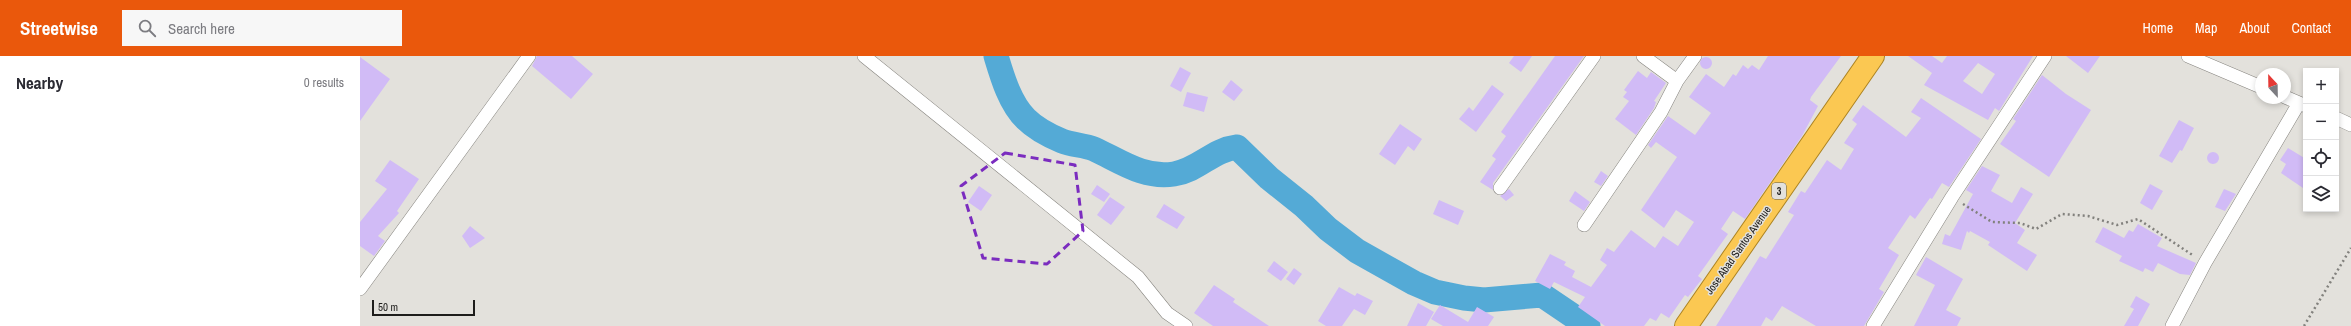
<!DOCTYPE html>
<meta charset="utf-8">
<style>
:root{--surface:#fff;--page:#f7f7f7;--text:#2b2b33;--muted:#7c7c81;--line:#e1e1e2;--accent:#ea580c}
body{margin:0;font-family:"Archivo Narrow",sans-serif;background:var(--page);color:var(--text)}
.controls{position:absolute;right:12px;top:12px;display:grid;overflow:hidden;border-radius:0px;box-shadow:0 2px 6px #0003}
.controls button{width:36px;height:36px;display:grid;place-items:center;padding:0;border:0;border-bottom:1px solid var(--line);background:var(--surface);color:var(--text);font:20px sans-serif}
.compass{position:absolute;left:1895px;top:12px;width:36px;height:36px;border-radius:50%;background:var(--surface);box-shadow:0 2px 6px #0003;rotate:338deg}
.scale{position:absolute;left:12px;bottom:10px;width:103px;box-sizing:border-box;padding-left:4px;border:2px solid #1e1d1b;border-top:0;font-size:11px;line-height:14px;white-space:nowrap;color:#1e1d1b;-webkit-text-stroke:3px #e3e1dc;paint-order:stroke}
.list{margin:0;padding:0;list-style:none}
h2{display:flex;justify-content:space-between;align-items:center;height:52px;margin:0;padding:0 16px;font-size:17px}
h2 small{font-size:13px;font-weight:400;color:var(--muted)}
.icon{flex:none;width:22px;height:22px;fill:none;stroke:currentColor;stroke-width:2;stroke-linecap:round;stroke-linejoin:round}
.map{position:relative;flex:none;width:1991px;height:270px;overflow:hidden}
header{display:flex;align-items:center;gap:24px;box-sizing:border-box;height:56px;padding:0 20px;background:var(--accent);color:#fff}
header strong{font-size:19px}
nav{display:flex;gap:22px;margin-inline-start:auto;font-size:14px}
.search{width:280px;height:36px;background:var(--page);display:flex;align-items:center;gap:10px;box-sizing:border-box;padding:0 14px;border-radius:0px;color:var(--muted);font-size:15px}
main{display:flex}
aside{flex:1;background:var(--surface)}
.map>svg:first-child{display:block}
.lines{fill:none;stroke-linecap:round;stroke-linejoin:round}
.river{stroke:#54aad6;stroke-width:25}
.building{fill:#d1bbf6;fill-rule:evenodd}
.minor-casing{stroke:#86847f;stroke-width:14}
.trunk-casing{stroke:#ad8423;stroke-width:24}
.path{stroke:#82817d;stroke-width:2.5;stroke-dasharray:2 3;stroke-linecap:butt}
.minor{stroke:#fff;stroke-width:13}
.trunk{stroke:#fbc852;stroke-width:22}
.marked{fill:none;stroke:#7b2cbf;stroke-width:3;stroke-dasharray:8 5;stroke-linejoin:round}
.labels{text-anchor:middle;stroke-width:3;stroke-linejoin:round;paint-order:stroke}
.shield{fill:#e3e1dc;stroke:#595855;stroke-width:1}
.shield-label{font-size:10px;font-weight:bold;fill:#1e1d1b}
.street-label{font-size:11px;fill:#1e1d1b;stroke:#e3e1dc}
</style>
<header>
<strong>Streetwise</strong>
<div class="search"><svg class="icon" aria-label="search" viewBox="0 0 24 24"><circle cx="10" cy="10" r="6"/><path d="M15 15l6 6"/></svg>Search here</div>
<nav><a>Home</a><a>Map</a><a>About</a><a>Contact</a></nav>
</header>
<main>
<aside>
<h2>Nearby<small>0 results</small></h2>
<ul class="list">
</ul>
</aside>
<div class="map">
<svg width="1991" height="270" viewBox="0 0 1991 270">
<rect width="100%" height="100%" fill="#e3e1dc"/>
<g class="lines">
<path class="river" d="M636 0C642 20 650 48 666 63 675 72 690 80 702 85 712 89 724 89 734 93 760 105 784 123 814 118 839 114 852 94 877 91L909 122 944 150 968 173 997 195 1054 227 1075 236 1104 242 1124 244 1182 239 1228 270"/>
</g>
<path class="building" d="M177 0H212L233 18 211 43 172 10Z
M1154 0H1172L1161 16 1149 7Z
M1195 0H1224L1133 127V134L1120 126 1136 103 1132 100 1146 80 1141 76Z
M1408 0H1481L1451 41 1450 44 1458 50 1442 80 1385 163 1373 155 1361 173 1368 178 1338 220 1342 223 1328 241 1325 239 1309 262 1301 257 1296 265 1290 262 1284 270H1245L1218 251 1225 241 1194 226 1190 233 1175 225 1190 198 1206 206 1204 209 1215 215 1212 221 1231 231 1247 209 1240 204 1247 192 1254 196 1271 174 1295 192 1303 180 1318 190 1334 166 1316 154 1304 172 1281 154 1317 101 1296 86 1291 92 1288 89 1308 60 1335 79 1351 57 1329 41 1346 18 1364 31 1373 18 1376 20 1383 9 1388 13 1392 9 1399 14Z
M1548 0H1572L1582 7 1587 0H1673L1639 55 1635 52 1628 64 1564 29 1572 17ZM1618 7 1635 18 1622 38 1603 25Z
M1706 0H1740L1728 17Z
M1340 7a6 6 0 1 1 12 0a6 6 0 1 1-12 0Z
M0 1 30 23 0 65Z
M820 11 831 17 821 36 810 30Z
M1278 15 1287 22 1291 16 1306 27 1294 45 1296 46 1294 52 1276 79 1255 63 1269 45 1263 41 1267 36 1264 34Z
M1682 19 1706 38 1731 54 1689 121 1640 88 1656 65 1653 63Z
M871 24 883 34 874 45 862 36Z
M1132 29 1144 38 1116 76 1099 63 1109 51 1113 55Z
M827 36 848 41 844 56 823 50Z
M1561 42 1621 83 1589 131 1582 127 1572 143 1570 142 1555 163 1550 159 1528 192 1539 199 1519 233 1524 236 1504 270H1456L1422 250 1412 265 1406 261 1401 270H1356L1400 200 1406 203 1434 159 1428 156 1441 135 1445 137 1467 104 1481 114 1494 93 1484 87 1497 68 1492 64 1503 49 1546 81 1561 62 1551 56Z
M1819 64 1834 72 1822 95 1820 94 1812 107 1799 100Z
M1040 68 1062 83 1054 95 1048 90 1035 109 1019 98Z
M1928 92 1946 103V134L1921 117 1926 108 1920 104Z
M1847 102a6 6 0 1 1 12 0a6 6 0 1 1-12 0Z
M30 104 59 123 37 155 39 157 18 180 25 185 14 200 0 190V166L27 133 15 125Z
M1622 110 1640 119 1631 135 1652 147 1661 131 1673 138 1655 167 1665 174 1657 187 1677 199 1667 215 1628 189 1630 186 1610 175 1609 177 1607 175 1601 194 1582 188 1585 178 1590 180 1613 138 1606 134Z
M1241 115 1248 120 1241 130 1234 126Z
M1790 128 1803 135 1792 154 1780 147Z
M737 129 750 138 744 146 731 138Z
M619 130 632 139 621 155 608 146Z
M1149 133 1154 139 1146 145 1140 140Z
M1864 133 1876 138 1865 155 1855 151Z
M1215 135 1230 146 1224 155 1209 145Z
M750 141 765 151 751 169 737 159Z
M1079 144 1104 155 1098 169 1073 158Z
M804 148 825 161 817 173 796 161Z
M1778 168 1802 182 1797 190 1836 207 1830 219 1820 218 1798 207 1793 216 1785 212 1783 216 1759 205 1762 200 1735 186 1743 171 1764 182 1769 174 1773 176Z
M110 170 125 182 110 192 102 180Z
M1566 201 1603 223 1586 254 1601 262 1597 270H1554L1575 229 1556 219Z
M914 205 928 216 921 225 907 215Z
M934 212 942 218 934 229 926 223Z
M854 229 875 243 873 246 909 270H853L834 257Z
M979 231 995 240 997 237 1013 245 1005 259 994 253 982 270H966L958 265Z
M1776 240 1790 248 1778 270H1764L1774 253 1770 251Z
M1058 247 1074 256 1066 270H1047Z
M1080 249 1108 266 1117 251 1134 261 1128 270H1083L1071 263Z"/>
<g class="lines">
<defs>
<path id="minor" d="M504 0 778 221 807 257 826 270
M1283 0 1317 25
M1828 0 1901 31
M1925 41 1946 50
M1976 62 1991 69
M1140 132 1234 0
M1224 169 1301 56 1317 25 1335 0
M0 233 169 0
M1513 270 1592 141 1685 0
M1812 270 1845 207 1939 47"/>
<path id="trunk" d="M1326 270 1513 0"/>
</defs>
<use href="#minor" class="minor-casing"/>
<use href="#trunk" class="trunk-casing"/>
<path class="path" d="M1603 148 1632 166 1660 167 1676 173 1702 158 1728 160 1757 169 1778 163 1834 200
M1944 270 1991 192"/>
<use href="#minor" class="minor"/>
<use href="#trunk" class="trunk"/>
</g>
<path class="marked" d="M645 97 715 109 723 175 687 208 623 202 601 130Z"/>
<g class="labels">
<rect class="shield" x="1412" y="127" width="14" height="16" rx="3"/>
<g class="shield-label">
<text x="1419" y="139">3</text>
</g>
<g class="street-label">
<text transform="translate(1378 194) rotate(-55)" y="4">Jose Abad Santos Avenue</text>
</g>
</g>
</svg>
<div class="controls">
<button>+</button>
<button>−</button>
<button><svg class="icon" aria-label="locate" viewBox="0 0 24 24"><circle cx="12" cy="12" r="6"/><path d="M12 2v4M12 18v4M2 12h4M18 12h4"/></svg></button>
<button><svg class="icon" aria-label="layers" viewBox="0 0 24 24"><path d="M12 4l9 5-9 5-9-5zM3 14l9 5 9-5"/></svg></button>
</div>
<svg class="compass" viewBox="-18 -18 36 36"><path d="M0-13l5 13h-10z" fill="#e53935"/><path d="M0 13l5-13h-10z" fill="#7c7c81"/></svg>
<div class="scale">50 m</div>
</div>
</main>
